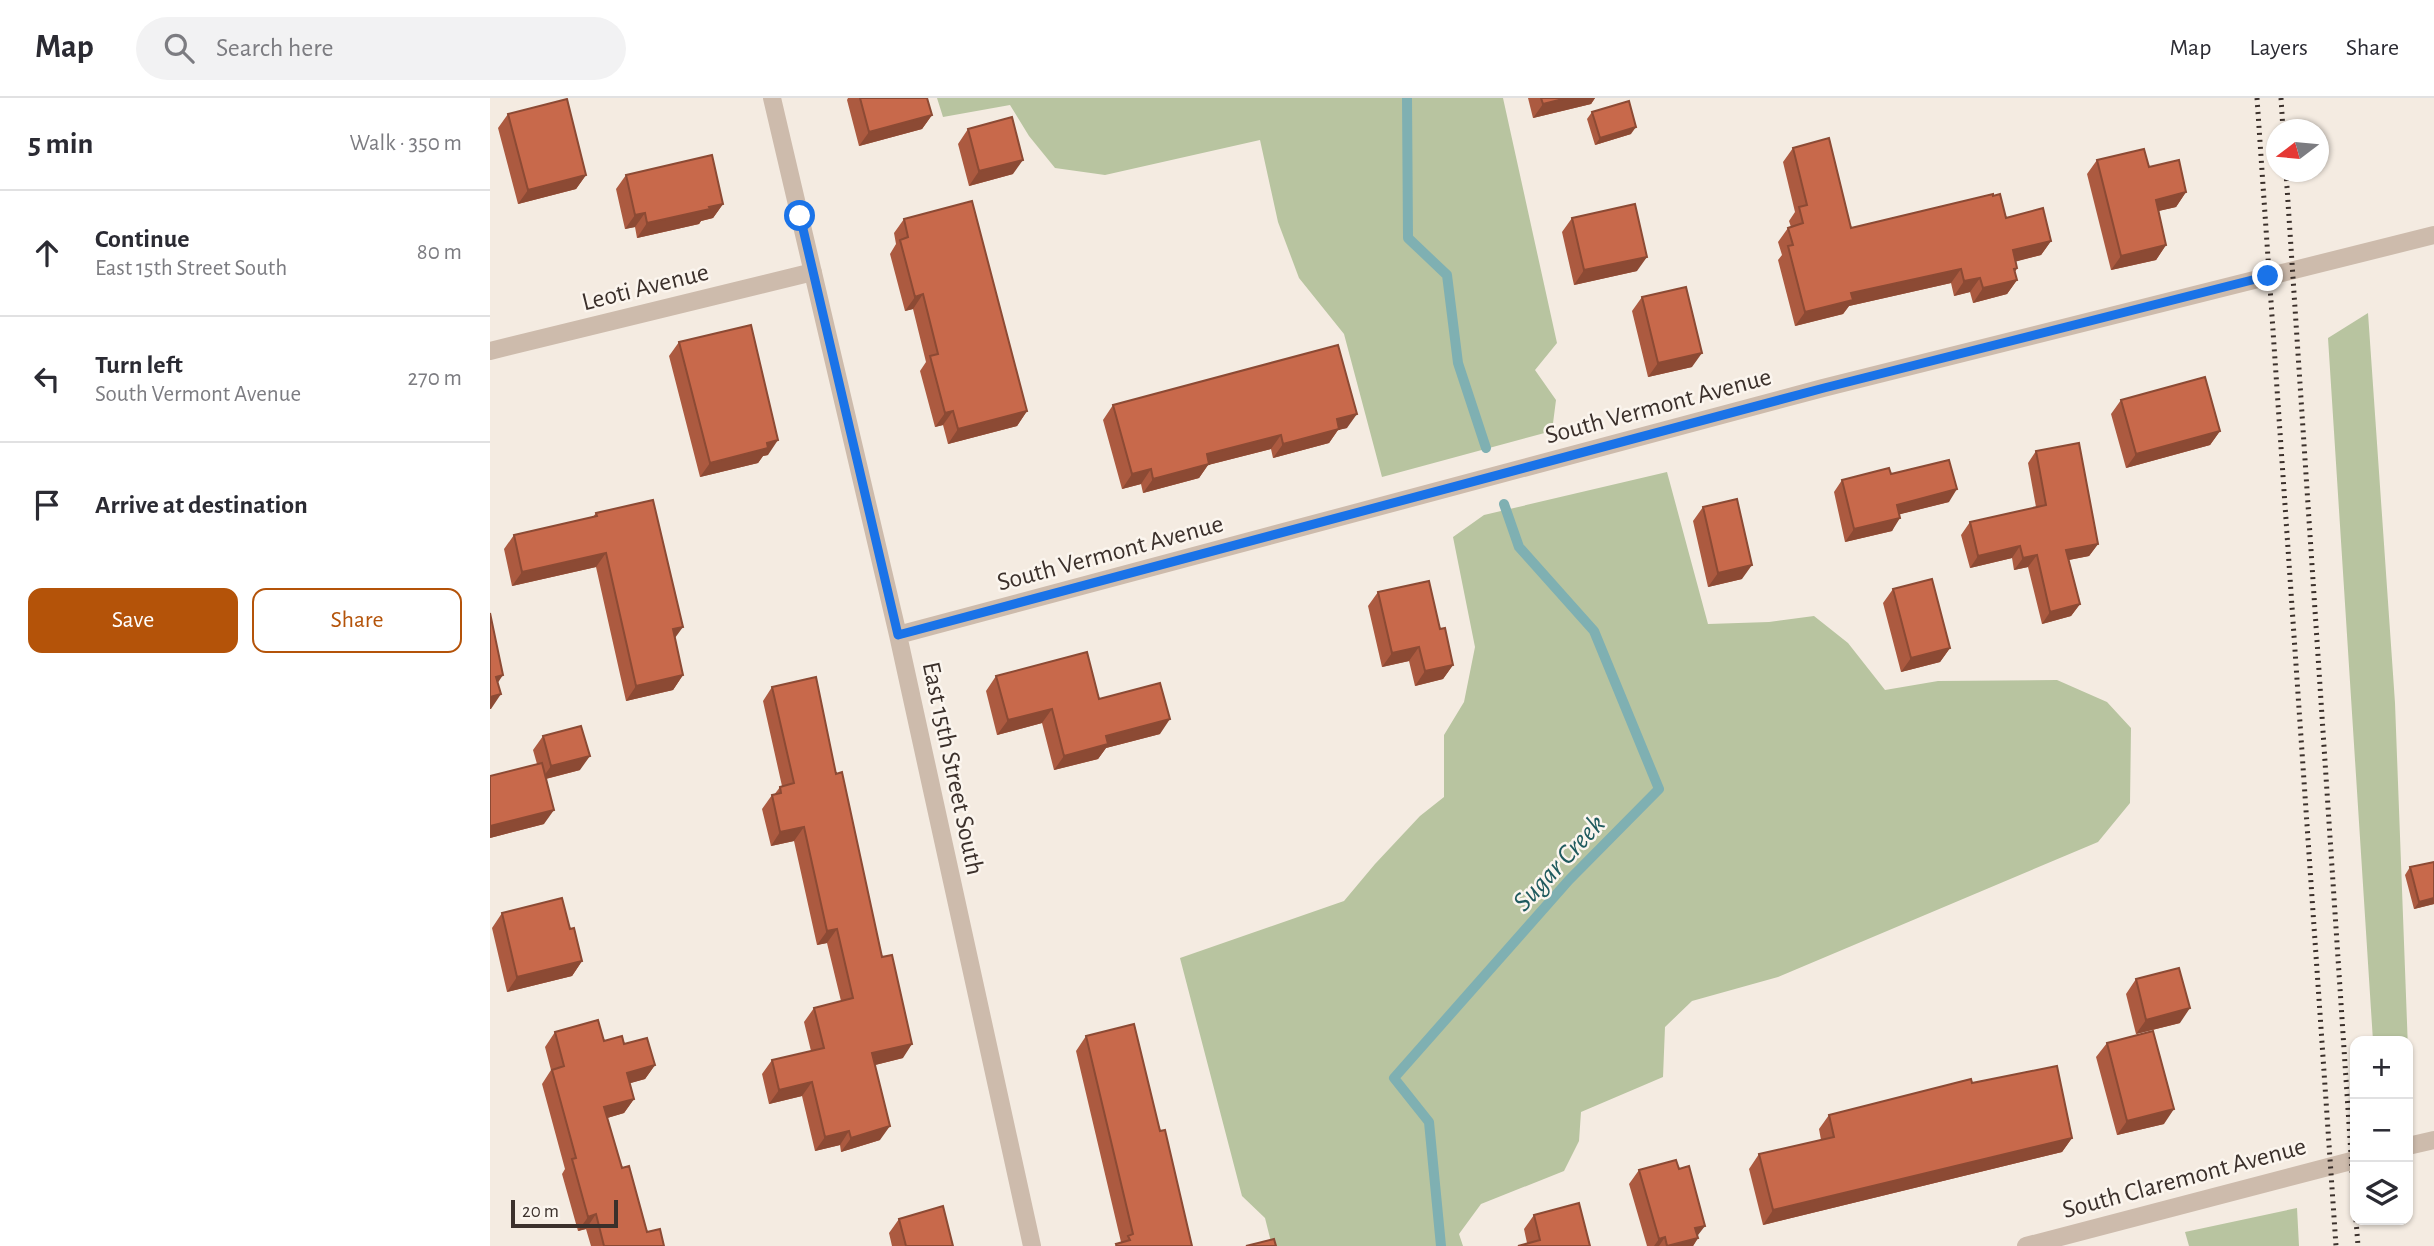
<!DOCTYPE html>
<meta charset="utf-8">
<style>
:root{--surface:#fff;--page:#f2f2f3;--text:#2b2b33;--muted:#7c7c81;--line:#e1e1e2;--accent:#b45309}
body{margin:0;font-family:"Alegreya Sans",sans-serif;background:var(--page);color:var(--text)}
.controls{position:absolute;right:21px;bottom:21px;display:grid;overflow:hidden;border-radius:14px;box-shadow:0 2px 5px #0004}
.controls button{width:63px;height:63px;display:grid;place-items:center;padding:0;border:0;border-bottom:2px solid var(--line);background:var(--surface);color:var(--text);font:35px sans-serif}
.compass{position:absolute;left:1776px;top:21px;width:63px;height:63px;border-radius:50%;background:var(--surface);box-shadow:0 2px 5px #0004;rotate:254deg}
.scale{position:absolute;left:21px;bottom:18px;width:107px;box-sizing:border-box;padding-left:7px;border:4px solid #3b302b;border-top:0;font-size:19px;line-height:24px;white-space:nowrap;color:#3b302b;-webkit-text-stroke:5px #fbf5ee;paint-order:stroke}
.stop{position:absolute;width:21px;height:21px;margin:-16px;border:5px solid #1a73e8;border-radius:50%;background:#fff}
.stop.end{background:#1a73e8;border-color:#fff;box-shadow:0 2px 7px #0008}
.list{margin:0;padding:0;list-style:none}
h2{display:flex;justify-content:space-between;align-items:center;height:91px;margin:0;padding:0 28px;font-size:30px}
h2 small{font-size:23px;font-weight:400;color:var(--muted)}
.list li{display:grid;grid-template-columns:46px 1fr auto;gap:21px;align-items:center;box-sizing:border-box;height:126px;padding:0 28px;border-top:2px solid var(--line)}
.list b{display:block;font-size:26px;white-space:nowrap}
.list p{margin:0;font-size:23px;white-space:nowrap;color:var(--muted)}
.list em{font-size:23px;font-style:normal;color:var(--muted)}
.actions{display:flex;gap:14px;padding:21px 28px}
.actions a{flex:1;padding:16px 0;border:2px solid var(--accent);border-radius:14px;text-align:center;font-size:24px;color:var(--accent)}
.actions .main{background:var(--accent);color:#fff}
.icon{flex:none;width:38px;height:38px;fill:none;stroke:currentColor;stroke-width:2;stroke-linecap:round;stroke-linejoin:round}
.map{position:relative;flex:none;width:1944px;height:1148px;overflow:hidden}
header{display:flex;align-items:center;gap:42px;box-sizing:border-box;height:98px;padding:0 35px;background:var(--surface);border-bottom:2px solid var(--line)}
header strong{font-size:33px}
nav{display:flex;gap:38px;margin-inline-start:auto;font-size:24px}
.search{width:490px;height:63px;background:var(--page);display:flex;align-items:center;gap:18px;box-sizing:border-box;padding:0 24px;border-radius:38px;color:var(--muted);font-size:26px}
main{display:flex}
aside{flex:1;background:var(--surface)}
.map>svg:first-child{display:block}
.green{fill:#b8c4a0}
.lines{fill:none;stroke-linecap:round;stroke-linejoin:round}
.stream{stroke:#7fb0b2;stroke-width:10}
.minor{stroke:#cdbbac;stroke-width:18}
.rail{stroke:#3b302b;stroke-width:5;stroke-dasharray:2 5;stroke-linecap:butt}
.wall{fill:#ac5a40}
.shaded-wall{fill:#8c4a34}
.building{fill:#c8694b;stroke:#8c4a34;stroke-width:2}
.route{stroke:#1a73e8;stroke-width:9}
.labels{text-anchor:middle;stroke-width:5;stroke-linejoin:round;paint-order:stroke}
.street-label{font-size:26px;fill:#3b302b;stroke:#fbf5ee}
.water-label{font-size:28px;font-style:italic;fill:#1f5a5e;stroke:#fbf5ee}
</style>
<header>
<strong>Map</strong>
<div class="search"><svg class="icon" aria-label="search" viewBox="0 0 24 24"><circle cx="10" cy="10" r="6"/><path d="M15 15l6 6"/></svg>Search here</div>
<nav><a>Map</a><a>Layers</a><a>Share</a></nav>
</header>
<main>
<aside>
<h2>5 min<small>Walk · 350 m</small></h2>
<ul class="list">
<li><svg class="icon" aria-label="ahead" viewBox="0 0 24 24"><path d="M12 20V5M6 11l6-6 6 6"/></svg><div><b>Continue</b><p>East 15th Street South</p></div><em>80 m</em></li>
<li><svg class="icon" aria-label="left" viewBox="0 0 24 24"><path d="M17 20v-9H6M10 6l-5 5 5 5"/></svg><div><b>Turn left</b><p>South Vermont Avenue</p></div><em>270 m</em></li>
<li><svg class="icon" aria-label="arrive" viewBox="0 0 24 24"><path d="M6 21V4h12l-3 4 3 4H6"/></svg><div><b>Arrive at destination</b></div></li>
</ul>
<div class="actions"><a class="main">Save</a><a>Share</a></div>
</aside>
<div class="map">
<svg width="1944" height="1148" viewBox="0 0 1944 1148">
<rect width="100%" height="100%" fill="#f4ebe1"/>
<path class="green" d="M447 0H1013L1067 245 1045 272 1066 302 1062 333 892 379 854 236 809 180 788 124 770 42 615 77 565 70 539 38 520 7 453 19Z
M1878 215 1905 605 1918 951V943H1883L1838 240Z
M1177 374 1218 526 1279 524 1324 518 1358 545 1395 592 1448 583 1567 582 1617 604 1641 630 1640 705 1608 744 1288 879 1202 903 1175 929 1173 979 1091 1014 1089 1043 1074 1073 991 1106 969 1136 973 1148H782L775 1120 752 1098 690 860 854 803 885 766 930 718 954 699V637L974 604 985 549 963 439 994 417Z
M1807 1110 1809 1148H1699L1695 1134Z"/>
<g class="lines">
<path class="stream" d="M917 0 918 140 957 177 968 265 996 350
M951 1148 939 1024 904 980 1079 782 1169 691 1104 533 1029 449 1014 406"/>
<path class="minor" d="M282 0 408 537 542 1148
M0 253 323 174
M408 537 1333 290 1944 137
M1918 1048 1944 1042
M1536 1148 1865 1062"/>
<path class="rail" d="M1767 0 1846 1148
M1791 0 1793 32
M1796 74 1865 1117
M1866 1122 1868 1148"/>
</g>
<path class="wall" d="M358 0H437L442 17 432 31 369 48 357 2Z
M1038 0H1105L1101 6 1043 20Z
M1102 14 1141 36 1105 47 1097 21Z
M18 16 96 77 86 91 28 106 8 30Z
M478 31 523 76 479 88 468 46Z
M1303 50 1361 130 1516 120 1561 143 1551 157 1526 163 1527 170 1525 174 1527 182 1517 196 1483 205 1480 194 1464 198 1461 185 1359 208 1353 216 1305 228 1288 162 1292 157 1288 144 1298 130 1301 129 1299 123 1305 114 1293 64Z
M1607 62 1696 94 1686 109 1668 113 1676 147 1666 162 1621 172 1597 76Z
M136 77 233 106 223 120 211 123 209 126 147 140 145 129 135 131 126 91Z
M1082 120 1147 173 1084 187 1072 134Z
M414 121 537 313 527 328 458 346 453 327 445 329 430 273 436 264 423 211 415 213 400 156 406 146 404 135Z
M1152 199 1202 269 1158 279 1142 213Z
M189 244 278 357 273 358 268 365 210 379 179 258Z
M1631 302 1730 333 1720 347 1636 370 1621 316Z
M623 307 857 330 848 332 839 345 783 360 781 351 718 367 709 380 653 395 651 386 632 391 613 322Z
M1546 353 1608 446 1599 458 1579 462 1590 506 1581 518 1552 526 1538 469 1524 472 1522 460 1480 470 1471 437 1480 424 1546 409 1538 365Z
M1401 376 1459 404 1410 416 1402 433 1355 444 1344 394 1352 382Z
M1213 409 1252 481 1218 489 1203 423Z
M106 415 185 540 193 577 183 592 136 603 106 469 22 488 14 451 24 437 103 419Z
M1403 491 1460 550 1450 564 1411 574 1393 505Z
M888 494 950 531 963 567 953 581 925 588 919 563 892 569 878 508Z
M506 578 609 601 670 636 616 650 608 661 564 672 552 625 507 637 496 593Z
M282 589 346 676 413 960 385 967 390 1042 351 1054 350 1047 325 1053 312 998 279 1006 272 976 282 962 321 953 314 924 324 910 351 903 337 845 327 847 304 743 281 748 272 711 282 697H284L290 689 292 688 273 603Z
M53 638 90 672 56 681 54 726 0 740V678L47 666 43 652Z
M1920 769 1944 806 1924 811 1915 777Z
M12 815 80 831 92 863 82 878 17 894 2 830Z
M1646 881 1690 925 1646 936 1636 896Z
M65 934 134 946 165 967 155 981 140 985 144 1001 134 1015 117 1020 132 1070 157 1134 174 1148H101L96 1131 88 1133 72 1076 75 1071 52 986 61 972 55 949Z
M596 938 670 1033 702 1148H625L626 1146 631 1144 586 953Z
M1617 945 1674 1026 1627 1037 1606 959Z
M1482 985 1582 1040 1572 1054 1273 1127 1259 1071 1269 1056 1331 1042 1329 1031 1339 1017Z
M1149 1072 1208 1137V1140L1203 1148H1157L1139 1086Z
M1044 1117 1100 1148 1037 1145 1034 1131Z
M409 1121 463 1148H402L399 1135Z"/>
<path class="shaded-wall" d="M1077 0H1105L1101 6 1043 20 1053 6Z
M442 17 432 31 369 48 379 34Z
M1146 29 1141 36 1105 47 1110 40Z
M533 62 523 76 479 88 489 73Z
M96 77 86 91 28 106 38 92Z
M1696 94 1686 109 1656 116 1666 102Z
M233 106 223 120 211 123 209 126 147 140 157 125Z
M155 115 145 129 135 131 145 117Z
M1561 143 1551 157 1513 167 1523 152Z
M1676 147 1666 162 1621 172 1631 158Z
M1157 159 1147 173 1084 187 1094 172Z
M1527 170 1518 184 1527 182 1517 196 1483 205 1493 190Z
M1471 171 1461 185 1359 208 1353 216 1305 228 1315 214 1361 195Z
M1490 180 1480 194 1464 198 1474 183Z
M433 196 423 211 415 213 425 199Z
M1212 255 1202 269 1158 279 1168 265Z
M463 313 453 327 445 329 455 315Z
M537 313 527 328 458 346 468 331Z
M867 316 857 330 848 332 839 345 783 360 793 346 847 321Z
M1730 333 1720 347 1636 370 1646 356Z
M791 337 781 351 718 367 709 380 653 395 663 381 717 356Z
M288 342 278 357 273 358 268 365 210 379 220 365 277 345Z
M661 371 651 386 632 391 642 376Z
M1467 391 1459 404 1399 419 1407 407Z
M1410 420 1402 433 1355 444 1364 431Z
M1608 446 1599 458 1568 464 1576 452Z
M1530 448 1522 460 1480 470 1488 458Z
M116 455 106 469 22 488 32 474Z
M1547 457 1538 469 1524 472 1533 460Z
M1262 467 1252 481 1218 489 1228 475Z
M1590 506 1581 518 1552 526 1560 514Z
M193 529 182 544 183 531Z
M929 549 919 563 892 569 902 555Z
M1460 550 1450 564 1411 574 1421 560Z
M963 567 953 581 925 588 935 573Z
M13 577 3 592 6 579Z
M193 577 183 592 136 603 146 588Z
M11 596 1 611H0V599Z
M562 611 552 625 507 637 518 622Z
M680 621 670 636 616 650 608 661 564 672 574 658 616 638Z
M100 658 90 672 51 682 61 668Z
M64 712 54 726 0 740V728Z
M314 729 304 743 281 748 290 734Z
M1944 800V806L1924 811 1929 804Z
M347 831 337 845 327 847 337 833Z
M92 863 82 878 17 894 27 879Z
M1700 910 1690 925 1646 936 1656 922Z
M422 946 413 960 373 970 382 955Z
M165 967 155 981 127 989 137 975Z
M322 984 312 998 279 1006 289 992Z
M144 1001 134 1015 104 1024 114 1009Z
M1684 1011 1674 1026 1627 1037 1637 1023Z
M400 1028 390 1042 351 1054 361 1040Z
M359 1033 350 1047 325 1053 335 1039Z
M1582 1040 1572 1054 1273 1127 1283 1112Z
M106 1116 96 1131 88 1133 98 1119Z
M1215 1128 1205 1141 1208 1140 1203 1148H1180L1205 1130Z
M1175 1139 1169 1148H1164L1169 1141Z"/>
<path class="building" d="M370 0H437L442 17 379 34Z
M1051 0H1077L1053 6Z
M77 1 96 77 38 92 18 16Z
M1139 3 1146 29 1110 40 1102 14Z
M522 19 533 62 489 73 478 31Z
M1339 40 1361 130 1503 96V98L1510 96 1516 120 1553 110 1561 143 1523 152 1527 170 1524 171 1527 182 1493 190 1490 180 1474 183 1471 171 1361 195 1363 202 1315 214 1298 148 1303 147 1298 130 1313 125 1309 109 1317 107 1303 50Z
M1654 51 1659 69 1689 62 1696 94 1666 102 1676 147 1631 158 1607 62Z
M222 57 233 106 219 109 220 111 157 125 155 115 145 117 136 77Z
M482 103 537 313 468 331 463 313 455 315 440 258 448 256 433 196 425 199 410 142 418 139 414 121Z
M1145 106 1157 159 1094 172 1082 120Z
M1196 189 1212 255 1168 265 1152 199Z
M261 227 288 342 277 345 278 350 220 365 189 244Z
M848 247 867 316 847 321 849 331 793 346 791 337 717 356 719 366 663 381 661 371 642 376 623 307Z
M1715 279 1730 333 1646 356 1631 302Z
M1589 345 1608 446 1576 452 1590 506 1560 514 1547 457 1533 460 1530 448 1488 458 1480 424 1556 407 1546 353Z
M1459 362 1467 391 1407 407 1410 420 1364 431 1352 382 1399 370 1401 376Z
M1247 401 1262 467 1228 475 1213 409Z
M163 402 193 529 183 531 193 577 146 588 116 455 32 474 24 437 107 418 106 415Z
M1442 481 1460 550 1421 560 1403 491Z
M939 483 950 531 955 530 963 567 935 573 929 549 902 555 888 494Z
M0 515 13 577 6 579 11 596 0 599Z
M597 554 609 601 670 585 680 621 616 638 618 646 574 658 562 611 518 622 506 578Z
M326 579 346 676 352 674 392 859 402 857 422 946 382 955 400 1028 361 1040 359 1033 335 1039 322 984 289 992 282 962 334 950 324 910 363 900 347 831 337 833 314 729 290 734 282 697 291 695 290 689 304 685 282 589Z
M91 628 100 658 61 668 53 638Z
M52 665 64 712 0 728V678Z
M1944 764V800L1929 804 1920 769Z
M72 800 80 831 84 830 92 863 27 879 12 815Z
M1689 870 1700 910 1656 922 1646 881Z
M108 922 114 943 132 938 134 946 157 940 165 967 137 975 144 1001 114 1009 132 1070 139 1068 157 1134 170 1131 174 1148H114L106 1116 98 1119 82 1061 86 1060 62 972 74 968 65 934Z
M644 926 670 1033 675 1032 702 1148H627L626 1146 640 1142 638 1138 643 1136 596 938Z
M1663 933 1684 1011 1637 1023 1617 945Z
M1567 968 1582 1040 1283 1112 1269 1056 1344 1039 1339 1017 1481 981 1482 985Z
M1186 1062 1189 1071 1199 1068 1215 1128 1205 1130 1208 1140 1177 1148 1175 1139 1169 1141 1149 1072Z
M1089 1105 1100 1148H1028L1050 1142 1044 1117Z
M453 1108 463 1148H416L409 1121Z
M784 1141 786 1148H756Z"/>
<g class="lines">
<path class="route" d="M310 118 408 537 1334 290 1778 178"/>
</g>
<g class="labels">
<g class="street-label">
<text transform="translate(155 188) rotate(-14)" y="9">Leoti Avenue</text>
<text transform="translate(1168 307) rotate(-15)" y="9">South Vermont Avenue</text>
<text transform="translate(620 454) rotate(-15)" y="9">South Vermont Avenue</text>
<text transform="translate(464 670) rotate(78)" y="9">East 15th Street South</text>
<text transform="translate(1694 1079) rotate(-15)" y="9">South Claremont Avenue</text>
</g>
<g class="water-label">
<text transform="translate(1068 764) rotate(-47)" y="10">Sugar Creek</text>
</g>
</g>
</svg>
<div class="controls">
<button>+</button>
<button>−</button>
<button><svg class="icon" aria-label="layers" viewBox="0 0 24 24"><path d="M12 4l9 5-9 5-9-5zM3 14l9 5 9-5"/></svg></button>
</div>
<svg class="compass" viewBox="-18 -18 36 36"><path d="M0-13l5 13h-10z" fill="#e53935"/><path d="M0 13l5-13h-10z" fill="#7c7c81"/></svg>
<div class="scale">20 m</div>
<div class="stop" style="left:310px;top:118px"></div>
<div class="stop end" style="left:1778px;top:178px"></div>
</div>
</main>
